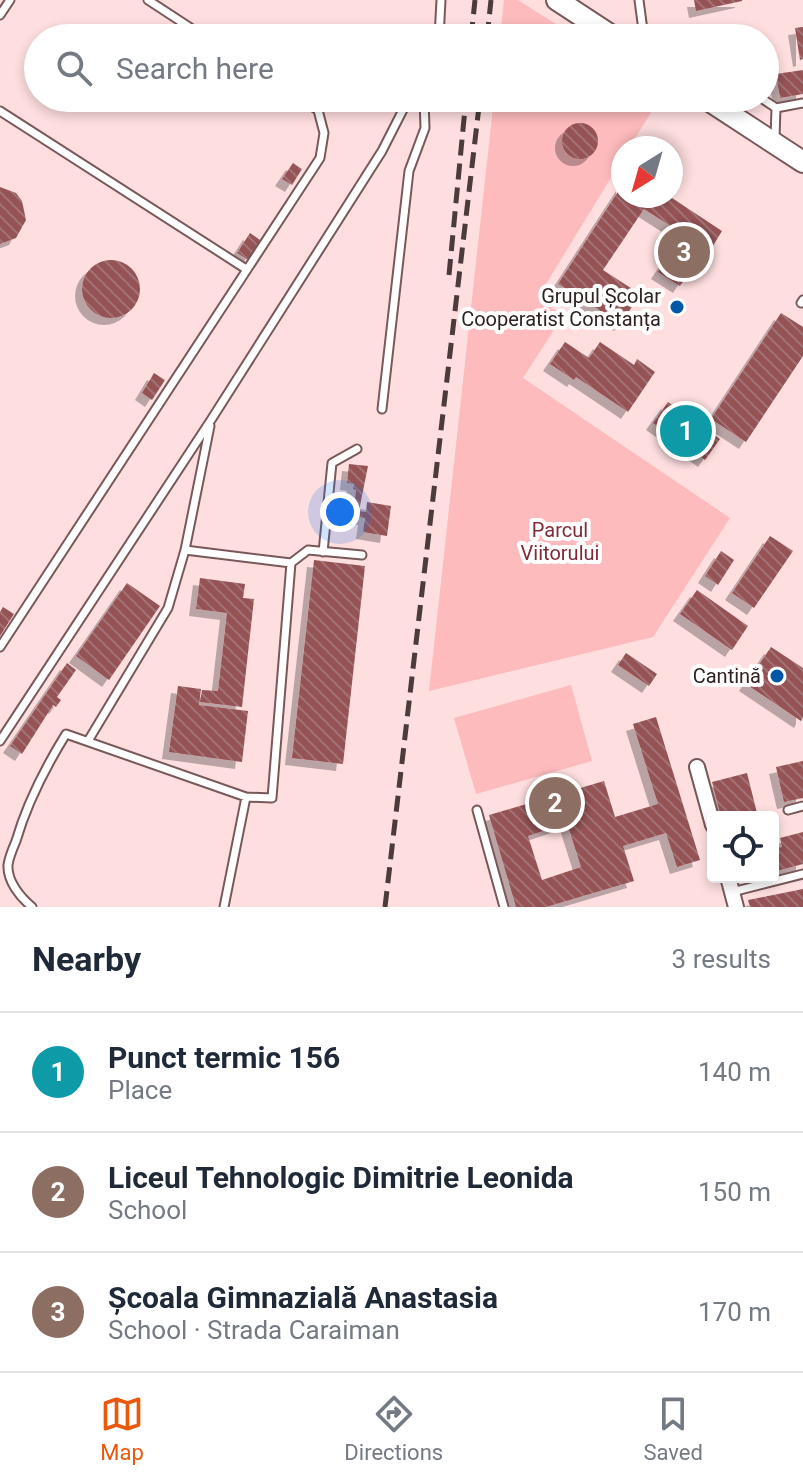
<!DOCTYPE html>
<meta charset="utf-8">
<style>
:root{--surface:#fff;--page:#f2f2f3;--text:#1f2937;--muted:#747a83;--line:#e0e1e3;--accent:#ea580c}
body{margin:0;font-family:Roboto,sans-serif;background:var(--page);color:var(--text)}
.controls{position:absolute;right:24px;bottom:24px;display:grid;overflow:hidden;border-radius:8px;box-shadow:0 4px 12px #0003}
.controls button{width:72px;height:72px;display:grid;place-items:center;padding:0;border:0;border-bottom:2px solid var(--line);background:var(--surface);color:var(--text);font:40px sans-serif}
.compass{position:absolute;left:611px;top:136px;width:72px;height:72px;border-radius:50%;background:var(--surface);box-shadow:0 4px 12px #0003;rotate:217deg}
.you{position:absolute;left:340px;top:512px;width:28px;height:28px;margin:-20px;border:6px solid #fff;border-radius:50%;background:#1a73e8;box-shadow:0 0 0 12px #1a73e833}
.badge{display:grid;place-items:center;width:52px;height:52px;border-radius:50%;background:var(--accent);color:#fff;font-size:26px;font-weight:700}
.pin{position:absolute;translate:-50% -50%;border:4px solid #fff;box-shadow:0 2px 8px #0006}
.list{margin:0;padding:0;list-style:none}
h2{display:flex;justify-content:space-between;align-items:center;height:104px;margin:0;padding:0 32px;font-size:34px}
h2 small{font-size:26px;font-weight:400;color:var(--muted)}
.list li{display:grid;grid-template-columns:52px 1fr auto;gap:24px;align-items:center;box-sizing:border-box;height:120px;padding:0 32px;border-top:2px solid var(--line)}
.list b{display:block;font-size:30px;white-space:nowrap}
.list p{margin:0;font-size:26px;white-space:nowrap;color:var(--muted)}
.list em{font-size:26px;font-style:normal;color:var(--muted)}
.icon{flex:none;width:44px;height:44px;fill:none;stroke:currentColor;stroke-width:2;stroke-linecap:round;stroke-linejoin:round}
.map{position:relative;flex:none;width:803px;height:907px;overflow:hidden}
.search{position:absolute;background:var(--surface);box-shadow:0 4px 12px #0003;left:24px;right:24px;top:24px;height:88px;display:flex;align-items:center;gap:20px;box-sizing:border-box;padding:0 28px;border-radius:44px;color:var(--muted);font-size:30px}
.sheet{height:464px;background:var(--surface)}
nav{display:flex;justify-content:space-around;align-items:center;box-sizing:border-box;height:112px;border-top:2px solid var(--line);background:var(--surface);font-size:22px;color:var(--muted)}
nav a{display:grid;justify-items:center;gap:4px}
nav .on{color:var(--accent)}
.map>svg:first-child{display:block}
.park{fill:#fdbbbd}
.building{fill:url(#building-back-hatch);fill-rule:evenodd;filter:url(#shadow)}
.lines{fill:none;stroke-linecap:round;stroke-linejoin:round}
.lane-casing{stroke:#795859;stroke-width:11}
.street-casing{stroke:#795859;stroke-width:18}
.secondary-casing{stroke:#795859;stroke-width:24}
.lane{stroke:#fff;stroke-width:7}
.street{stroke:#fff;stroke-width:14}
.secondary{stroke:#fff;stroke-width:20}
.rail{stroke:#4b3b3b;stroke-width:5;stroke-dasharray:16 8;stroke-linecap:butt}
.poi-dot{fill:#0057a5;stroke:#fff;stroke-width:3}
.labels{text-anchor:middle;stroke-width:8;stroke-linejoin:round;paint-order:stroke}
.poi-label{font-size:20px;fill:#2f2121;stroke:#fff;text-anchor:end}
.park-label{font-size:20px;fill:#822a35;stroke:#fff}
</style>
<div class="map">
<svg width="803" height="907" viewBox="0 0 803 907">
<defs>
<pattern id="building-back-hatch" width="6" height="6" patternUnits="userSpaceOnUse" patternTransform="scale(2)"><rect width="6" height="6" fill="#955256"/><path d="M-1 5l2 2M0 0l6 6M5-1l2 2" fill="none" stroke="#a27275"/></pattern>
<filter id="shadow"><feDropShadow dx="-7" dy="7" stdDeviation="0" flood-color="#0004"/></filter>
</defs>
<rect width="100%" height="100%" fill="#fededf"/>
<path class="park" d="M504 0H518L578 38H500Z
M494 98H660L629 148H623V158L538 297 563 316 523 378 730 518 653 637 429 691Z
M571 685 592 761 476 794 454 718Z"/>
<path class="building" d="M694 0H742V1L696 11Z
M803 27V59L800 60 795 28Z
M803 70V94L780 98 776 74Z
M562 141a18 18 0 1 1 36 0a18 18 0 1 1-36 0Z
M293 163 302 169 292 185 282 179Z
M623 184V196H669L722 231 711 249 706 246 680 286 658 272 683 234 644 209 603 270 640 294 621 324 558 284Z
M0 187 16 193 22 201 26 220 16 238 0 244Z
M250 233 260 240 248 260 237 253Z
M82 289a29 29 0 1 1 58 0a29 29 0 1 1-58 0Z
M781 313 803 327V356L746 442 711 419Z
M565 342 589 358 600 342 634 365 637 359 655 372 628 412 576 377 574 380 550 364Z
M154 373 165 380 152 400 142 393Z
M668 402 720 439 705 460 653 423Z
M349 464 368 466 359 511 366 512 367 502 391 506 387 536 363 532 365 518 353 517 356 490 353 489 354 484 347 483Z
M770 536 793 551 754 608 732 593Z
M721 551 734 560 718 585 705 576Z
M314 560 365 566 343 764 292 758Z
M200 578 245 584 243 598 254 599 242 707 200 702 202 690 218 691 227 613 196 609Z
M127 583 160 606 109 680 76 656Z
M697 590 748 626 732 650 680 614Z
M3 607 14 614 0 636V612Z
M771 647 803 668V717L801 721 746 684Z
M626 653 657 674 649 686 618 665Z
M67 663 76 670 57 697 61 700 56 707 53 705 22 754 10 746Z
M178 686 201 689 199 705 248 711 242 762 169 752Z
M656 717 700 860 677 867 666 833 623 846 634 881 546 907H516L489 815 604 781 615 817 658 804 633 724ZM567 823 581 867 542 880 528 836Z
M803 761V798L784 802 776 767Z
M747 773 758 817H721L712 782Z
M803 832V864L773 872V849L782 847 780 838Z
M803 889V907H750L748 900Z"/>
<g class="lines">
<defs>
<path id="lane" d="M148 0 206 38
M639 0 644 38
M0 15 10 0
M439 38 441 0
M761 98 776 108 775 138
M776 108 803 103
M0 111 246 269
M801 303 803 300
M382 409 409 171 425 128 424 98
M210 426 185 550 291 563 272 798 246 797 224 907
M323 552 332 463 357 449
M291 563 308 550 362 555
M0 647 320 158 324 133 318 110 299 98
M0 741 211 420 382 151 409 98
M88 741 168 608 185 550
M477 810 504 907
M788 810 803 806
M732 892 803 874
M32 907C20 897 7 881 8 865 9 857 13 848 16 841 27 803 45 768 66 734L246 797"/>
<path id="street" d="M697 767 713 825
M728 877 736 907"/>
<path id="secondary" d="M557 0 615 38
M705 98 803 162"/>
</defs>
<use href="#lane" class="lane-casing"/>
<use href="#street" class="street-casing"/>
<use href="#secondary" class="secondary-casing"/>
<use href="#lane" class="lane"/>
<use href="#street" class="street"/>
<use href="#secondary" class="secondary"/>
<path class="rail" d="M471 38 475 0
M487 38 491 0
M449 275 466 98
M385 907 480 98"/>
</g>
<g class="poi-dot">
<circle cx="677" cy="307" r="8"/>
<circle cx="777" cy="676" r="8"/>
</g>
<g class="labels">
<g class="poi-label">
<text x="661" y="303">Grupul Școlar<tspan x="661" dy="23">Cooperatist Constanța</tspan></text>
<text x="761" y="683">Cantină</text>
</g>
<g class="park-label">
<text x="560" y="537">Parcul<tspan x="560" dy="23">Viitorului</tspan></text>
</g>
</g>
</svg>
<div class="controls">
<button><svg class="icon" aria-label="locate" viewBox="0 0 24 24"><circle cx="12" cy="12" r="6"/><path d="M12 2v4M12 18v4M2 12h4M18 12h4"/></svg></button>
</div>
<svg class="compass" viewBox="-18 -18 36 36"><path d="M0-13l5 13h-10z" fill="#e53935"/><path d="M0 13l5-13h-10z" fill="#747a83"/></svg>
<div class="you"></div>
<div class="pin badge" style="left:686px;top:431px;background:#0f9aa8">1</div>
<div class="pin badge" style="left:555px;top:803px;background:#8d6e63">2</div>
<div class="pin badge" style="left:684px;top:252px;background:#8d6e63">3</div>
<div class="search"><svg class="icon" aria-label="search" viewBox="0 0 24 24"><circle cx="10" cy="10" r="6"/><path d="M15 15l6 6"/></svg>Search here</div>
</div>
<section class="sheet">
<h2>Nearby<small>3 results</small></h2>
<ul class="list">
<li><span class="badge" style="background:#0f9aa8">1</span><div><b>Punct termic 156</b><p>Place</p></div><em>140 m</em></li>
<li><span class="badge" style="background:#8d6e63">2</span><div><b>Liceul Tehnologic Dimitrie Leonida</b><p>School</p></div><em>150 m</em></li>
<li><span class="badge" style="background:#8d6e63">3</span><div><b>Școala Gimnazială Anastasia</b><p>School · Strada Caraiman</p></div><em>170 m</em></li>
</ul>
</section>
<nav>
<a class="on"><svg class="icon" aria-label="map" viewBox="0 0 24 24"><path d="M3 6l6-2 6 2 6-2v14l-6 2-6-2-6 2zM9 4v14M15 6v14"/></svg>Map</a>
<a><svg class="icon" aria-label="directions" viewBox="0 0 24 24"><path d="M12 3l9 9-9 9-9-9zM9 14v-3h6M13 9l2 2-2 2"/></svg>Directions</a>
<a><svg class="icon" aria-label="saved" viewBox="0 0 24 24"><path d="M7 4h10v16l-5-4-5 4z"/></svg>Saved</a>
</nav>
